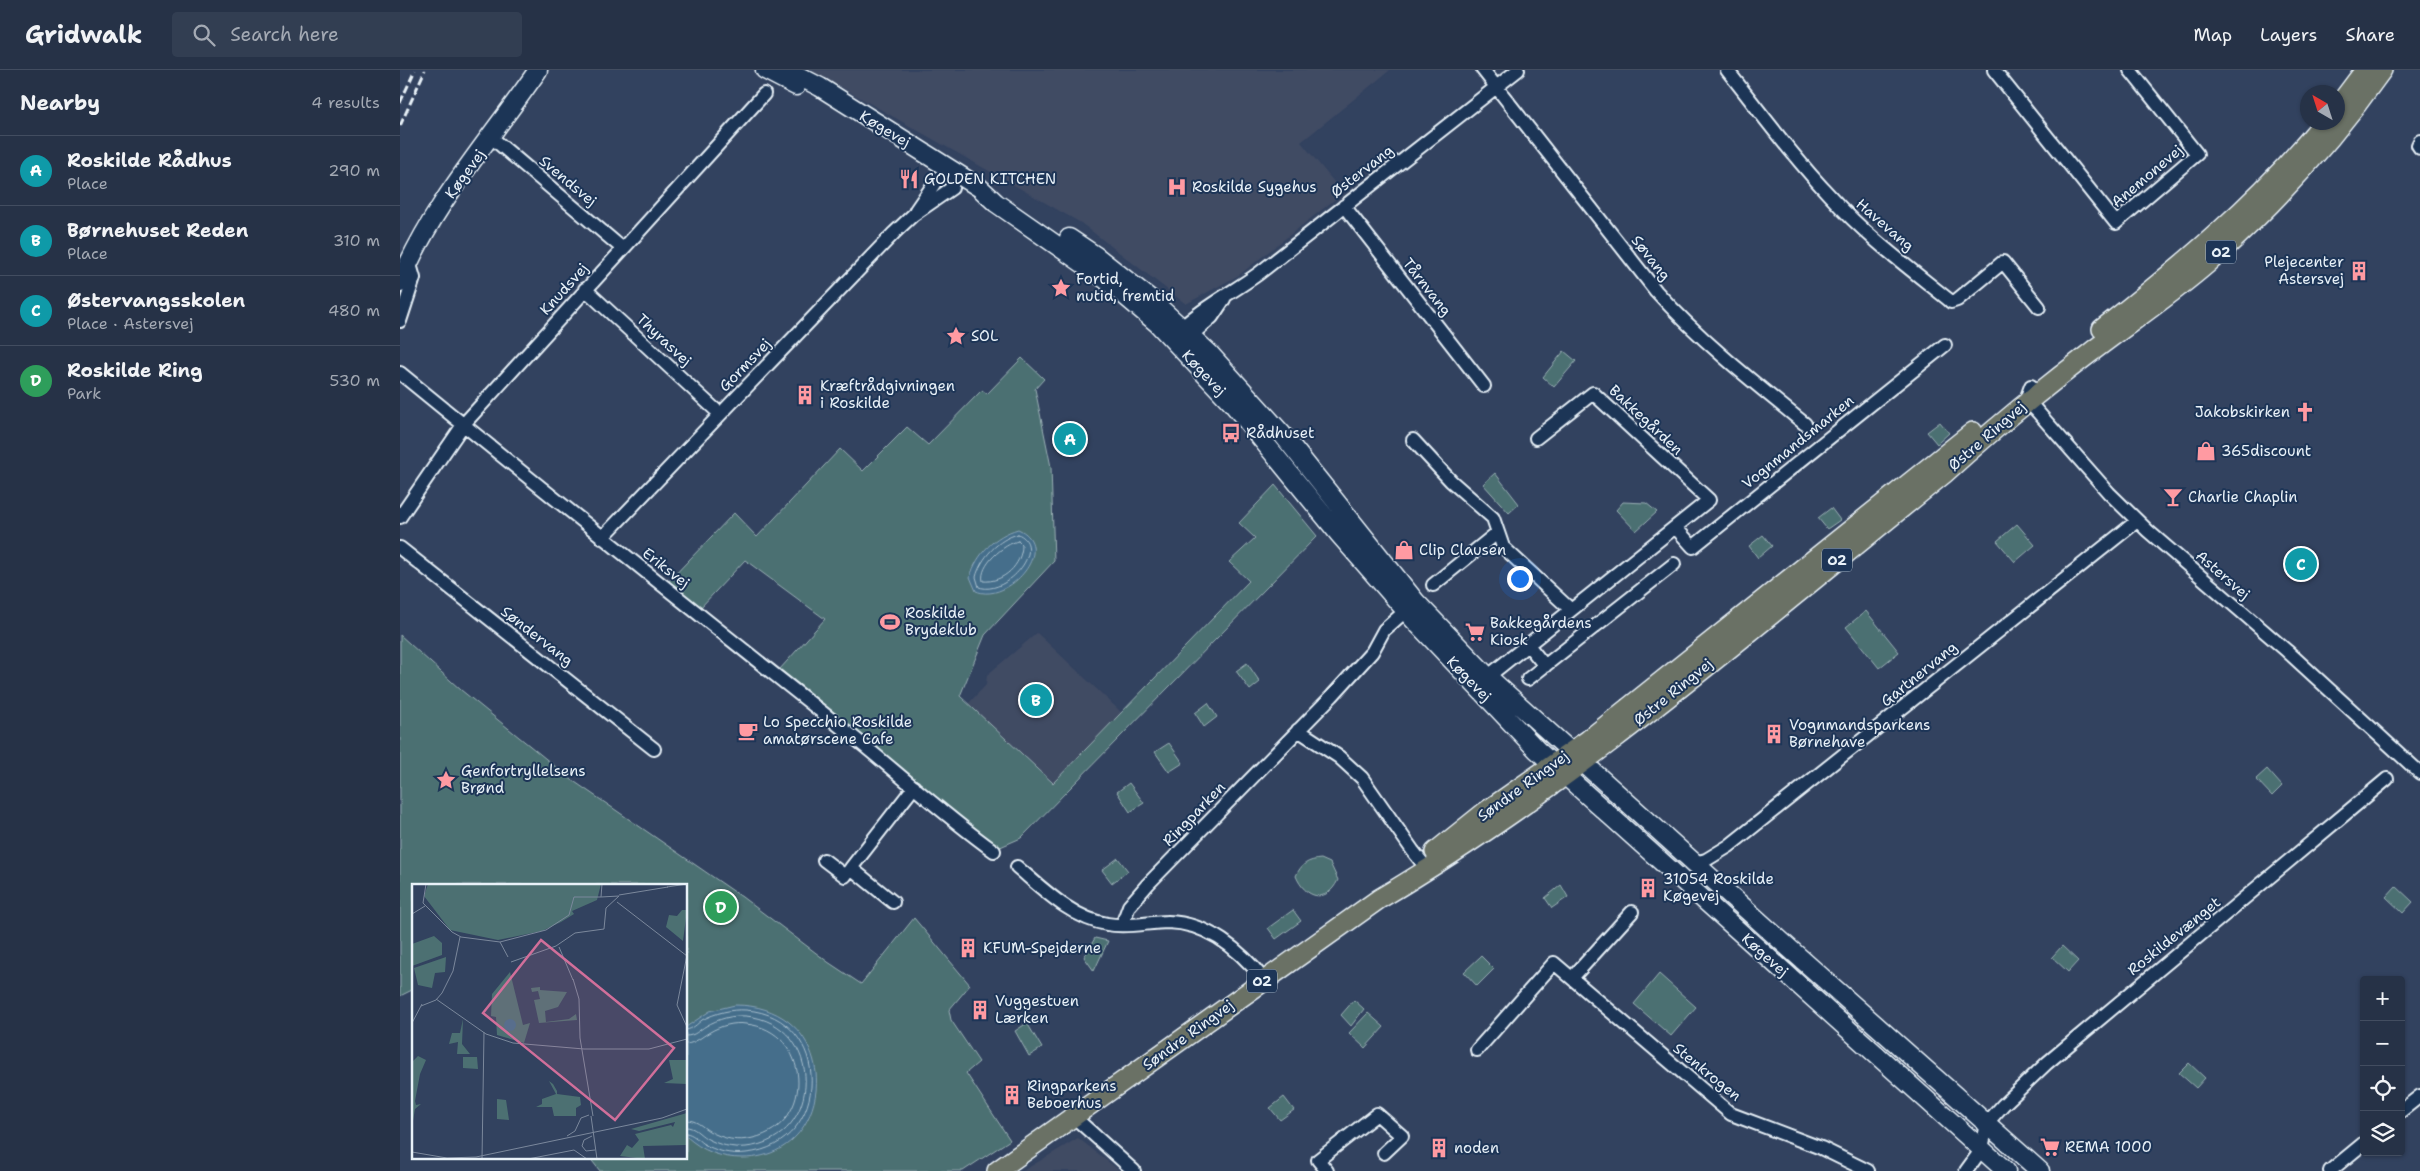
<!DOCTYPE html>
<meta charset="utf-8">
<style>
:root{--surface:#263247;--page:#323e52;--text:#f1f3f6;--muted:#a4aab4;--line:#424d60;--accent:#bca0f2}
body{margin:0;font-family:"Shantell Sans",sans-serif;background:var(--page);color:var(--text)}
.controls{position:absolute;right:15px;bottom:15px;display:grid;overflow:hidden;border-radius:5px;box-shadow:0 1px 4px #0004}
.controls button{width:45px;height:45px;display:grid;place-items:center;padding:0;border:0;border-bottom:1px solid var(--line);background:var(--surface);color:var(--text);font:25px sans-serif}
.compass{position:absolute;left:1900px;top:15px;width:45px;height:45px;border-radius:50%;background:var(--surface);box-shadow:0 1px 4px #0004;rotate:321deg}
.you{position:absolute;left:1119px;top:508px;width:18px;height:18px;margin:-12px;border:4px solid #fff;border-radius:50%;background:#1a73e8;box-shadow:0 0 0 8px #1a73e833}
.badge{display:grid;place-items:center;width:32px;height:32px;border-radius:50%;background:var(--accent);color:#fff;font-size:16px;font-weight:700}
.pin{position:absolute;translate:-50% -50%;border:2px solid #fff;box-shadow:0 1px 5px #0006}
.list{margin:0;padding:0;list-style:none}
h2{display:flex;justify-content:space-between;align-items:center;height:65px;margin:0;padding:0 20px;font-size:21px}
h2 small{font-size:16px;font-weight:400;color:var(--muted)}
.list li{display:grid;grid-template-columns:32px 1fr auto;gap:15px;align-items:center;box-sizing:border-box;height:70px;padding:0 20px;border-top:1px solid var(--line)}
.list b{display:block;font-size:19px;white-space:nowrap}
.list p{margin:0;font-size:16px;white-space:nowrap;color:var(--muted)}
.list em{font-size:16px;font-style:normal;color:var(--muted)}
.icon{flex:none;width:28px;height:28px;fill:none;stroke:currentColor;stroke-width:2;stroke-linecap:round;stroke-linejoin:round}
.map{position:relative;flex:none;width:2020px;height:1101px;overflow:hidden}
header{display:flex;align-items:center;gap:30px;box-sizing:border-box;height:70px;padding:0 25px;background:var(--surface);border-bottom:1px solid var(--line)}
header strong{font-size:24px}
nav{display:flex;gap:28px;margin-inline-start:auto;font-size:18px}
.search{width:350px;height:45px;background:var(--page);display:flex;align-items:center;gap:12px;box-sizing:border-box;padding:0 18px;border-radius:5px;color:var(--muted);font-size:19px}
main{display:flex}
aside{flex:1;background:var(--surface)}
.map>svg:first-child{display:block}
.built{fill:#414b64}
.green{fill:#4c7072;stroke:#9ab0b5}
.water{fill:#446e8b;stroke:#86a2b7}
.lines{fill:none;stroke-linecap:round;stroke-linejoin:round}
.shore{stroke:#a6bdcc;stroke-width:1}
.street-casing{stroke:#e8f1f8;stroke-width:16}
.secondary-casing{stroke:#e8f1f8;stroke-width:21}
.primary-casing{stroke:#e8f1f8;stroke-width:22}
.street{stroke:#1d3557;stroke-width:12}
.secondary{stroke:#1d3557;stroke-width:18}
.primary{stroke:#6b7165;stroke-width:19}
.rail{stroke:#e8f1f8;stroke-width:3;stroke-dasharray:8 4;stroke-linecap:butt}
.labels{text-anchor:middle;stroke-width:4;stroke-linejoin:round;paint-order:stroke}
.shield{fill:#1d3557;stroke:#abb9c8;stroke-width:1}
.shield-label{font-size:14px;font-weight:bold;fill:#e8f1f8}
.street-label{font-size:15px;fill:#e8f1f8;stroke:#1d3557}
.poi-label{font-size:15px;fill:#e8f1f8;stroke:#1d3557;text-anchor:start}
.inset-road{fill:none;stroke:#7b889c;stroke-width:1}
.view{fill:#d16f9a;fill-opacity:0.15;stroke:#d16f9a;stroke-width:2.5}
.inset-edge{fill:none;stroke:#e8f1f8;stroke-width:2.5}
</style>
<header>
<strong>Gridwalk</strong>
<div class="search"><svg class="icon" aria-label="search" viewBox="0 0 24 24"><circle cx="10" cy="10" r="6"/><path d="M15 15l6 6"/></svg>Search here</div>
<nav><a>Map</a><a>Layers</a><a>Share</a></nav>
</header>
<main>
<aside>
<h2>Nearby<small>4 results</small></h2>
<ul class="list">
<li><span class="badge" style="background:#0f9aa8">A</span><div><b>Roskilde Rådhus</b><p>Place</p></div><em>290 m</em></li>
<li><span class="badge" style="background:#0f9aa8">B</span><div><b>Børnehuset Reden</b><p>Place</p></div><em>310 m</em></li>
<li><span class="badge" style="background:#0f9aa8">C</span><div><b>Østervangsskolen</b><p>Place · Astersvej</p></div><em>480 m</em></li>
<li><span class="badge" style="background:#2e9e5b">D</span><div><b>Roskilde Ring</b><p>Park</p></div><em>530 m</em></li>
</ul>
</aside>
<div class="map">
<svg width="2020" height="1101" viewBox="0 0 2020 1101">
<rect width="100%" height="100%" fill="#32425f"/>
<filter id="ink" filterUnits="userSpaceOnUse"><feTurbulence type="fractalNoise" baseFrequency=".02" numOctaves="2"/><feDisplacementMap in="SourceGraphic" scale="10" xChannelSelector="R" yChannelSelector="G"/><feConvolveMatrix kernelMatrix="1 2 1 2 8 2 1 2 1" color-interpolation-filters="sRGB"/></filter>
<g filter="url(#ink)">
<path class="built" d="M411 0H990L901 72 943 123 839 205 786 234 681 153Z
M637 563 722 643 653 713 568 634 586 615 587 605Z
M678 1068 720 1101H623Z"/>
<path class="green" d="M1164 281 1176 291 1154 317 1143 307Z
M622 288 644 309 635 319 651 397 654 491 585 565 560 626 653 713 849 511 829 492 855 468 839 453 875 415 917 466 621 768 598 778 379 600 425 549 345 490 300 538 267 513 334 443 357 467 440 379 463 401 507 357 528 375 582 320 587 324Z
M1540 352 1549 363 1537 374 1527 362Z
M1095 403 1119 434 1109 443 1083 414Z
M1223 432 1246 433 1257 442 1236 461 1216 440Z
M1431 438 1440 450 1427 459 1418 448Z
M1617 454 1635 475 1615 492 1597 471Z
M1363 465 1372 476 1358 488 1349 476Z
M1466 541 1499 582 1479 598 1446 557Z
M0 565 61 620 172 710 342 827 428 892 461 914 514 848 570 915 549 940 551 950 579 992 566 1003 610 1070 563 1101H200L189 1087H286V815H14V919L0 926Z
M847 593 860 612 850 620 836 601Z
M808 633 817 647 804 657 795 643Z
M769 673 783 693 769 702 755 682Z
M1867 699 1882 716 1872 726 1856 709Z
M729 713 744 733 730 742 717 722Z
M718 788 728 801 712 813 702 800Z
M921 789 930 793 938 810C926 835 905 828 896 806 901 794 908 790 921 789Z
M1161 815 1168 827 1152 838 1145 828Z
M1996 816 2013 832 2003 843 1986 827Z
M893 840 901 851 876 869 868 858Z
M695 868 708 871 694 901 684 887Z
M1662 876 1678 891 1668 902 1652 887Z
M1081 886 1094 899 1077 916 1064 902Z
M1259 904 1296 937 1271 966 1234 934Z
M954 930 964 939 951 956 941 945Z
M968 943 984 957 965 978 949 963Z
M627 953 642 978 629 986 615 961Z
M1789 993 1805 1008 1796 1018 1779 1003Z
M884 1027 894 1040 880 1050 870 1038Z"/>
<path class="water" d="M618 459C659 477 608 535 576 521L570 507C577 484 594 466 618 459Z
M335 935C446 935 439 1089 342 1088 321 1088 302 1081 286 1066V957L310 941Z"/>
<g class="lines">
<path class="shore" d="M618 464C649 477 606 527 579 517L576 507C581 488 598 469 618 464Z
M618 471 622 475C622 495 603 513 583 511 579 495 604 474 618 471Z
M286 960C293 959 297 954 302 950 315 943 331 939 346 940 433 946 433 1075 346 1083 331 1085 315 1081 302 1073 297 1069 293 1064 286 1063
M286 966C295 966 299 960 306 956 318 949 332 945 346 946 425 953 425 1069 346 1077 332 1078 318 1075 306 1068 299 1064 295 1057 286 1057
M286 974C296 973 301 967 310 962 320 956 334 952 346 954 411 960 417 1054 353 1068 338 1072 323 1069 309 1061 301 1056 297 1050 286 1050"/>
<defs>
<path id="street" d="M1083 0 1256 221C1301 271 1353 312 1405 354
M1327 0C1361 43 1393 87 1431 127 1466 166 1508 197 1549 230L1551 232 1557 230 1603 192 1639 237
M1594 0 1716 153 1797 84 1730 0
M91 67 223 179
M2020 71 2018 75 2020 78
M944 136 1084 316
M516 140 538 108 553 101
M185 219 320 344
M0 251 14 208 9 191
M776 263C800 239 830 224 858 204L1118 0
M785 271 812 247 824 229
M0 303C147 423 294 541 442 658 493 698 541 743 594 781
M1631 316 1627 327 1628 331 1709 423 1748 461 1887 581 2020 703
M1013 370 1051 411 1093 448 1103 477 1171 540
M0 447 63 355 364 24
M1275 457 1293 477 1545 275
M202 468 494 163 513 145 552 118 553 101
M0 478 254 679
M1033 515 1097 463
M1128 575 1145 596
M1128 609 1274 494
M1081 612 1309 430 1193 323 1136 368
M898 660 939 687 962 708 1013 781 1028 800
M424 790 445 806 451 798
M1294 793 1306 790 1329 776 1737 451
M617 797C643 819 673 849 707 854 728 858 748 852 768 852 808 853 841 881 864 910
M493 832 451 798 514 717
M722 855 729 836 748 814 932 626 972 582 984 560 1011 536
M1172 908 1232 842
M1077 980 1154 893 1331 1044 1421 1078 1468 1101
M2001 1041 2020 1026
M673 1046 734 1101
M927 1101 918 1090 977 1044 1002 1066 984 1083
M1566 1101 1582 1079 1587 1053 1603 1035 1647 993 1987 709
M1930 1101 1964 1073"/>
<path id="secondary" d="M365 0 396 16
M387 0 420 17 580 118 596 133 705 209 758 254 833 334 939 464 1014 550 1137 680 1606 1101
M669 168 696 186 748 227 810 284 882 364 1016 532 1088 607 1389 878 1640 1101
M0 213C32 134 91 69 138 0"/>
<path id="primary" d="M1938 36 1965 0
M1702 259C1782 196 1859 132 1924 52
M1035 782 1085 742 1188 670 1573 362
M597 1101 979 829C1182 709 1361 551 1545 403 1591 361 1640 321 1690 283 1729 253 1770 226 1808 193 1873 136 1932 71 1982 0"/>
</defs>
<use href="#street" class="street-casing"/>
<use href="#secondary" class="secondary-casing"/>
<use href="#primary" class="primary-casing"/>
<use href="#street" class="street"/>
<use href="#secondary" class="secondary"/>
<use href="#primary" class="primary"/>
<path class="rail" d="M0 33 15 0
M0 56 25 0"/>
</g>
</g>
<defs>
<symbol id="restaurant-bare" viewBox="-9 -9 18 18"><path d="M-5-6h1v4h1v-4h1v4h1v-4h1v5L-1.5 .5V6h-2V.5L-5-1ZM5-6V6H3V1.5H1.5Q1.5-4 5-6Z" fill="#ff9aa2" stroke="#1d3557" stroke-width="2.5" paint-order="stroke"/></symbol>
<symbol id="hospital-bare" viewBox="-9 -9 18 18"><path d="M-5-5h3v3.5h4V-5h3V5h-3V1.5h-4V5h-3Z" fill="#ff9aa2" stroke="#1d3557" stroke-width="2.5" paint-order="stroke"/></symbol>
<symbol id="building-bare" viewBox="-9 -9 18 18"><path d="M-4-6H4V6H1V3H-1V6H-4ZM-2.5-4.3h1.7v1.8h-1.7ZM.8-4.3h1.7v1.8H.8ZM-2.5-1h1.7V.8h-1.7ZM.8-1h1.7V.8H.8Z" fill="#ff9aa2" stroke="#1d3557" stroke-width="2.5" paint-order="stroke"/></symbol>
<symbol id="sight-bare" viewBox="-9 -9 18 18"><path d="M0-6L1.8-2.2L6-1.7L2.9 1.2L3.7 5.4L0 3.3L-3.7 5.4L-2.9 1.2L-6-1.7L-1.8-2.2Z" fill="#ff9aa2" stroke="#1d3557" stroke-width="2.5" paint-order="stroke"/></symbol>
<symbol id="church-bare" viewBox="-9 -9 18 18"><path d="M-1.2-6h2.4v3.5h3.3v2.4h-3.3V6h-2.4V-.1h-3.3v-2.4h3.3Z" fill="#ff9aa2" stroke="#1d3557" stroke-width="2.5" paint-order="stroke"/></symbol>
<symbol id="bus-bare" viewBox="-9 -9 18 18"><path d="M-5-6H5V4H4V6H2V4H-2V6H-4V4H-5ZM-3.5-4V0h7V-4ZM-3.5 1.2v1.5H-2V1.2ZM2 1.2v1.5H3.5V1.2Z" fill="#ff9aa2" stroke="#1d3557" stroke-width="2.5" paint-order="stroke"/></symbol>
<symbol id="shop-bare" viewBox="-9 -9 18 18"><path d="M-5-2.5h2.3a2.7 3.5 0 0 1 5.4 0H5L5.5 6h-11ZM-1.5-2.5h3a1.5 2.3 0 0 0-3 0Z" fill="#ff9aa2" stroke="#1d3557" stroke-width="2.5" paint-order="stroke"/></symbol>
<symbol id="bar-bare" viewBox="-9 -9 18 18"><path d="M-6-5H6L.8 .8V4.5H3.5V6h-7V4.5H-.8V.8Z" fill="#ff9aa2" stroke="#1d3557" stroke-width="2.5" paint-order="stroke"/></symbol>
<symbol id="stadium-bare" viewBox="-9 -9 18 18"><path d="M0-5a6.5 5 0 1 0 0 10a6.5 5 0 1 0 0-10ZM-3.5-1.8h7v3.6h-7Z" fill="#ff9aa2" stroke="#1d3557" stroke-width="2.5" paint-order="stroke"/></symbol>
<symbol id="supermarket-bare" viewBox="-9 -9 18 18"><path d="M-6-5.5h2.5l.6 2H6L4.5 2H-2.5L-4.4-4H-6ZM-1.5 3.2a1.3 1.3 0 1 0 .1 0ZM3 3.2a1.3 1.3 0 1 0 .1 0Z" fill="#ff9aa2" stroke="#1d3557" stroke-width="2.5" paint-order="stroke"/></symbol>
<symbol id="cafe-bare" viewBox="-9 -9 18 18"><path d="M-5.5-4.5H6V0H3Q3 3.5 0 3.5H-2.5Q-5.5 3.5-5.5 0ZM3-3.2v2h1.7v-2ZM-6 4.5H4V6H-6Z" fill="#ff9aa2" stroke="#1d3557" stroke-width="2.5" paint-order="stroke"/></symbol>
</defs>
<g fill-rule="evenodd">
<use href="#restaurant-bare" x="495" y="95" width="28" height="28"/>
<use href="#hospital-bare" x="763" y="103" width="28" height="28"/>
<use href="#building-bare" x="1945" y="187" width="28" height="28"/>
<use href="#sight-bare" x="647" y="204" width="28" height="28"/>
<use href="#sight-bare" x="542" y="252" width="28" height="28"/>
<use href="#building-bare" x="391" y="311" width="28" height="28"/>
<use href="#church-bare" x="1891" y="328" width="28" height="28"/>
<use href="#bus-bare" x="817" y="349" width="28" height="28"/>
<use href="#shop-bare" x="1792" y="367" width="28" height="28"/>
<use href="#bar-bare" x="1759" y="413" width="28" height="28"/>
<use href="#shop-bare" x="990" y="466" width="28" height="28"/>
<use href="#stadium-bare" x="476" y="538" width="28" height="28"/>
<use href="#supermarket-bare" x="1061" y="548" width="28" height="28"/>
<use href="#cafe-bare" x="334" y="647" width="28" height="28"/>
<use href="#building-bare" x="1360" y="650" width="28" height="28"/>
<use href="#sight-bare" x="32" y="696" width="28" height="28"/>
<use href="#building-bare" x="1234" y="804" width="28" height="28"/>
<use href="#building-bare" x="554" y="864" width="28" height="28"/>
<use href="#building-bare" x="566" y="926" width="28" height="28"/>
<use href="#building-bare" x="598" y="1011" width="28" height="28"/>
<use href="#supermarket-bare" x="1636" y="1063" width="28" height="28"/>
<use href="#building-bare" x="1025" y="1064" width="28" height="28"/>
</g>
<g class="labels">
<g class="shield">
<rect x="1806" y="170.5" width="30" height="23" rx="4"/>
<rect x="1422" y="478.5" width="30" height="23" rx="4"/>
<rect x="847" y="899.5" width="30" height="23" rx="4"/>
</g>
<g class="shield-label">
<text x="1821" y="187">O2</text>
<text x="1437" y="495">O2</text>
<text x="862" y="916">O2</text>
</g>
<g class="street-label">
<text transform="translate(485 59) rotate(31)" y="5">Køgevej</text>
<text transform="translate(962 101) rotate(-38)" y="5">Østervang</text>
<text transform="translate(65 104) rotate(-54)" y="5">Køgevej</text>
<text transform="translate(1747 106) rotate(-40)" y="5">Anemonevej</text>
<text transform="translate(168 111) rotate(40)" y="5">Svendsvej</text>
<text transform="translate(1485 155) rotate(41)" y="5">Havevang</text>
<text transform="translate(1251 188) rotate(52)" y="5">Søvang</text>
<text transform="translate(1027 217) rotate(52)" y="5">Tårnvang</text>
<text transform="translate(164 219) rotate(-48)" y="5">Knudsvej</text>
<text transform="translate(264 270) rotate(43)" y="5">Thyrasvej</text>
<text transform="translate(345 295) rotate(-46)" y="5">Gormsvej</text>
<text transform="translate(804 303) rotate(47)" y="5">Køgevej</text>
<text transform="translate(1246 350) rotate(43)" y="5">Bakkegården</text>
<text transform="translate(1587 366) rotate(-41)" y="5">Østre Ringvej</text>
<text transform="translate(1398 372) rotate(-39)" y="5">Vognmandsmarken</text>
<text transform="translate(266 498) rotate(38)" y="5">Eriksvej</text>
<text transform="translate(1823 505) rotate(41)" y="5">Astersvej</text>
<text transform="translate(137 566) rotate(38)" y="5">Søndervang</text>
<text transform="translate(1519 604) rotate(-39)" y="5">Gartnervang</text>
<text transform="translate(1069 609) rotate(46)" y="5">Køgevej</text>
<text transform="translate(1273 622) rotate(-39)" y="5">Østre Ringvej</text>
<text transform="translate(1123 716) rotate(-36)" y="5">Søndre Ringvej</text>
<text transform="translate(794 744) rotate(-46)" y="5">Ringparken</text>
<text transform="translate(1774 866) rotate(-39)" y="5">Roskildevænget</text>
<text transform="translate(1365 885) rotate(42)" y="5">Køgevej</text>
<text transform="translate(788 965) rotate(-36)" y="5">Søndre Ringvej</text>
<text transform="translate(1307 1002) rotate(39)" y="5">Stenkrogen</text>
</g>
<g class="poi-label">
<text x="524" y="114">GOLDEN KITCHEN</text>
<text x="792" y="122">Roskilde Sygehus</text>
<text x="1944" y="197" text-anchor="end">Plejecenter<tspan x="1944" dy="17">Astersvej</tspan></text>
<text x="676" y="214">Fortid,<tspan x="676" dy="17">nutid, fremtid</tspan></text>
<text x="571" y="271">SOL</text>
<text x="420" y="321">Kræftrådgivningen<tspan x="420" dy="17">i Roskilde</tspan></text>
<text x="1890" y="347" text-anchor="end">Jakobskirken</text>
<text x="846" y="368">Rådhuset</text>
<text x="1821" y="386">365discount</text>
<text x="1788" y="432">Charlie Chaplin</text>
<text x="1019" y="485">Clip Clausen</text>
<text x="505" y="548">Roskilde<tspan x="505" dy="17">Brydeklub</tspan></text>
<text x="1090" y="558">Bakkegårdens<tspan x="1090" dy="17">Kiosk</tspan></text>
<text x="363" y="657">Lo Specchio Roskilde<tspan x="363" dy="17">amatørscene Cafe</tspan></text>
<text x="1389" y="660">Vognmandsparkens<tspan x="1389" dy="17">Børnehave</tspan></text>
<text x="61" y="706">Genfortryllelsens<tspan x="61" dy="17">Brønd</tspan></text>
<text x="1263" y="814">31054 Roskilde<tspan x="1263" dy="17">Køgevej</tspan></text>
<text x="583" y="883">KFUM-Spejderne</text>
<text x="595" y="936">Vuggestuen<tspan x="595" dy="17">Lærken</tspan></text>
<text x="627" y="1021">Ringparkens<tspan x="627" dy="17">Beboerhus</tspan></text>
<text x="1665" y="1082">REMA 1000</text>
<text x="1054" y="1083">noden</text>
</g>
</g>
<g transform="translate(12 814)">
<rect width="275" height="275" fill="#32425f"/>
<path d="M16 0H189L185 16 160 27 162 30 149 38 130 47 86 56 38 46 12 12ZM270 26H275L271 57 254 43 257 31 265 32ZM22 52 30 59V71L0 82V60ZM34 73 33 88 23 89 20 104 6 101 2 84ZM98 88 111 141 118 139 112 159 85 151 84 133 79 132 80 110ZM128 103V106L155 108 146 123 133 127 134 138 157 135 164 130 165 136 127 139 122 116 128 115 126 107 120 108 119 104ZM51 135 50 160 58 170H45L46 158 37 160 40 149H48ZM6 172 14 176 8 190 3 217 4 221 9 220 3 225 0 243V178ZM51 173H65L66 185 51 184ZM257 176H275V200L252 199 261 195ZM137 197 141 200 145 207V210L168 213 169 221 164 224V232H142L140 223H124L130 220V215L144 210ZM85 215 94 216 97 236 85 235ZM275 229V261L231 262 233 275 208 272 215 261 220 264 227 256 223 250 259 241 261 243 263 238 227 247 219 245Z" fill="#4c7072"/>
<path d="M92 141a6 6 0 1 1 12 0a6 6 0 1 1-12 0Z" fill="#446e8b"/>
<path class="inset-road" d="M14 0 11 19 40 48 49 53 88 58 96 73M255 3 275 0M207 11 256 3M205 18 275 72M0 30 13 22M88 58 134 46 157 31 162 13H189M147 63 161 96M275 71 265 121 275 143M99 78 144 62 163 49 192 45 194 24 207 12 189 13 190 0M161 95 167 115 168 154 181 232M24 115 74 150 101 159 172 165H237L275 155M9 122 24 116 30 109 41 87 48 53M0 139 10 120M179 232 185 275M155 252 163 247 169 234 177 231M180 252 172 256 170 262 174 267 183 266M0 268 35 274 64 273 250 234 275 225M70 275 72 148M116 275 162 266 175 275"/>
<path class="view" d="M129 56 262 164 203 236 71 129Z"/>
<rect width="275" height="275" class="inset-edge"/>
</g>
</svg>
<div class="controls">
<button>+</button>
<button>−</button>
<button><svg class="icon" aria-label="locate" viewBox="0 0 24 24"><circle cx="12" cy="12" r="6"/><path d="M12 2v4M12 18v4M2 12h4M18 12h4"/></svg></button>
<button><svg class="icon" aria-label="layers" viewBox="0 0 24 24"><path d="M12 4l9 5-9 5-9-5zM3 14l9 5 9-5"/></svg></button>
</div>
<svg class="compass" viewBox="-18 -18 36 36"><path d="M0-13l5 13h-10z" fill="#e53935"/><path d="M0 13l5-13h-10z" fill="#a4aab4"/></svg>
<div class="you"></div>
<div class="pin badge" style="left:670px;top:369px;background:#0f9aa8">A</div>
<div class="pin badge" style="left:636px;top:630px;background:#0f9aa8">B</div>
<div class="pin badge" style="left:1901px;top:494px;background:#0f9aa8">C</div>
<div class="pin badge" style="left:321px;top:837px;background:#2e9e5b">D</div>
</div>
</main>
